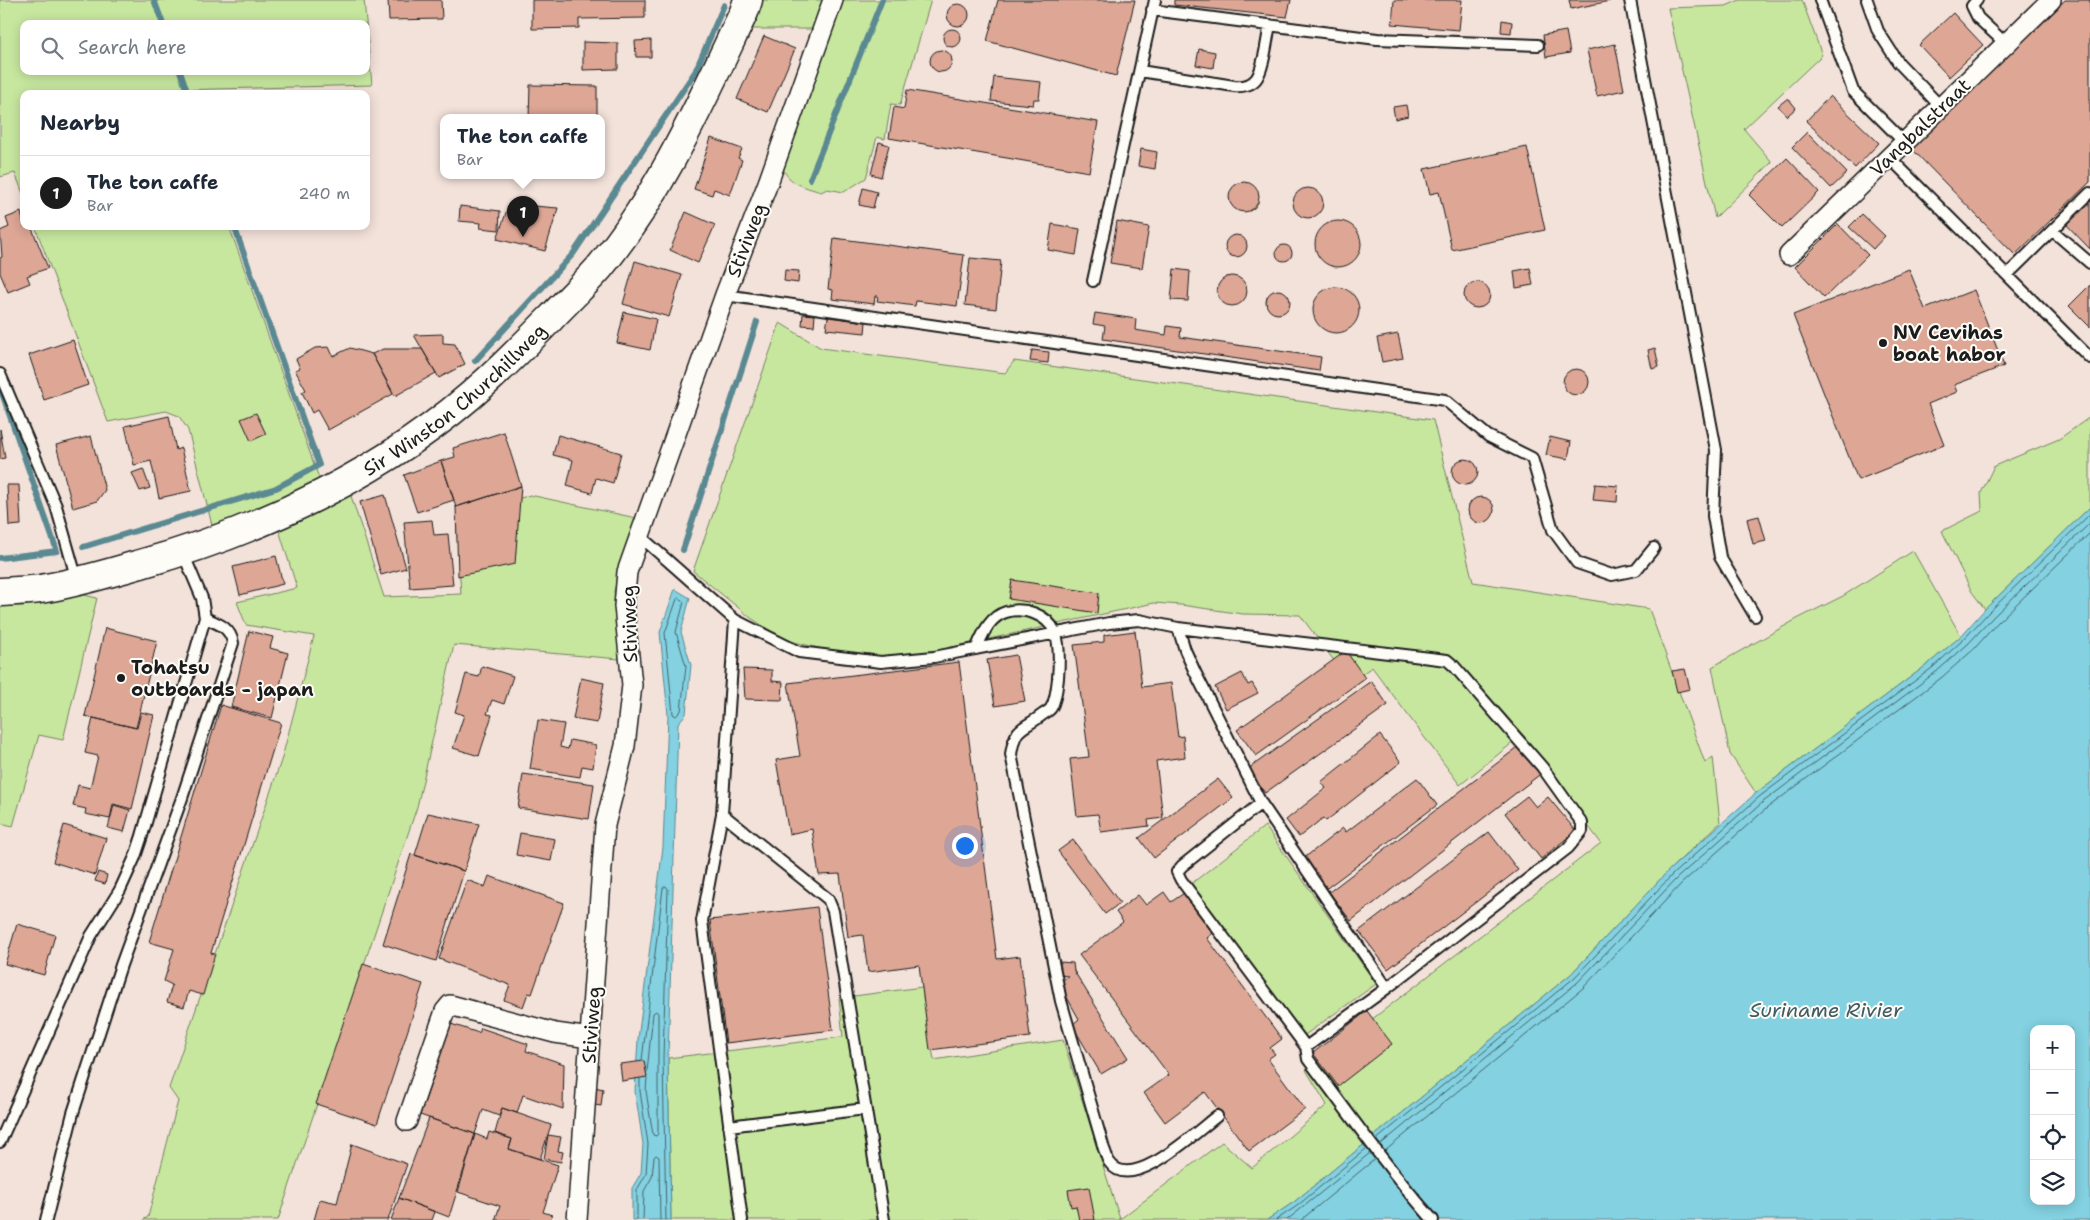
<!DOCTYPE html>
<meta charset="utf-8">
<style>
:root{--surface:#fff;--page:#f6f6f7;--text:#1f2937;--muted:#747a83;--line:#e0e1e3;--accent:#1c1c1c}
body{margin:0;font-family:"Shantell Sans",sans-serif;background:var(--page);color:var(--text)}
.controls{position:absolute;right:15px;bottom:15px;display:grid;overflow:hidden;border-radius:10px;box-shadow:0 2px 12px #0003}
.controls button{width:45px;height:45px;display:grid;place-items:center;padding:0;border:0;border-bottom:1px solid var(--line);background:var(--surface);color:var(--text);font:25px sans-serif}
.you{position:absolute;left:964px;top:845px;width:18px;height:18px;margin:-12px;border:4px solid #fff;border-radius:50%;background:#1a73e8;box-shadow:0 0 0 8px #1a73e833}
.badge{display:grid;place-items:center;width:32px;height:32px;border-radius:50%;background:var(--accent);color:#fff;font-size:16px;font-weight:700}
.pin{position:absolute;translate:-50% -41px;filter:drop-shadow(0 1px 2px #0008)}
.pin::after{content:'';position:absolute;top:26px;width:18px;height:15px;background:inherit;clip-path:polygon(0 0,100% 0,50% 100%)}
.popup{position:absolute;left:440px;top:114px;width:165px;height:65px;box-sizing:border-box;display:grid;place-content:center;border-radius:10px;background:var(--surface);filter:drop-shadow(0 1px 4px #0005);font-size:16px;white-space:nowrap;color:var(--muted)}
.popup b{font-size:19px;color:var(--text)}
.popup::after{content:'';position:absolute;left:50%;top:100%;margin-left:-10px;border:10px solid transparent;border-top-color:var(--surface)}
.list{margin:0;padding:0;list-style:none}
h2{display:flex;justify-content:space-between;align-items:center;height:65px;margin:0;padding:0 20px;font-size:21px}
h2 small{font-size:16px;font-weight:400;color:var(--muted)}
.list li{display:grid;grid-template-columns:32px 1fr auto;gap:15px;align-items:center;box-sizing:border-box;height:75px;padding:0 20px;border-top:1px solid var(--line)}
.list b{display:block;font-size:19px;white-space:nowrap}
.list p{margin:0;font-size:16px;white-space:nowrap;color:var(--muted)}
.list em{font-size:16px;font-style:normal;color:var(--muted)}
.icon{flex:none;width:28px;height:28px;fill:none;stroke:currentColor;stroke-width:2;stroke-linecap:round;stroke-linejoin:round}
.map{position:relative;flex:none;width:2090px;height:1220px;overflow:hidden}
.search{position:absolute;background:var(--surface);box-shadow:0 2px 12px #0003;left:20px;top:20px;width:350px;height:55px;display:flex;align-items:center;gap:12px;box-sizing:border-box;padding:0 18px;border-radius:10px;color:var(--muted);font-size:19px}
.panel{position:absolute;background:var(--surface);box-shadow:0 2px 12px #0003;left:20px;top:90px;width:350px;height:140px;border-radius:10px}
.map>svg:first-child{display:block}
.green{fill:#c7e79f;stroke:#72825e;fill-rule:evenodd}
.water{fill:#83d1e1;stroke:#5a8992;fill-rule:evenodd}
.lines{fill:none;stroke-linecap:round;stroke-linejoin:round}
.shore{stroke:#45646b;stroke-width:1}
.stream{stroke:#5a8992;stroke-width:6}
.building{fill:#dda695;stroke:#1c1c1c}
.lane-casing{stroke:#1c1c1c;stroke-width:14}
.street-casing{stroke:#1c1c1c;stroke-width:22}
.secondary-casing{stroke:#1c1c1c;stroke-width:31}
.lane{stroke:#fdfcf7;stroke-width:10}
.street{stroke:#fdfcf7;stroke-width:19}
.secondary{stroke:#fdfcf7;stroke-width:28}
.poi-dot{fill:#1c1c1c;stroke:#fdfcf7;stroke-width:2}
.labels{text-anchor:middle;stroke-width:4;stroke-linejoin:round;paint-order:stroke}
.street-label{font-size:19px;fill:#1c1c1c;stroke:#fdfcf7}
.poi-label{font-size:19px;font-weight:bold;fill:#1c1c1c;stroke:#fdfcf7;text-anchor:start}
.water-label{font-size:20px;font-style:italic;fill:#405b61;stroke:#fdfcf7}
</style>
<div class="map">
<svg width="2090" height="1220" viewBox="0 0 2090 1220">
<rect width="100%" height="100%" fill="#f3e2da"/>
<filter id="ink" filterUnits="userSpaceOnUse"><feTurbulence type="fractalNoise" baseFrequency=".02" numOctaves="2"/><feDisplacementMap in="SourceGraphic" scale="10" xChannelSelector="R" yChannelSelector="G"/><feConvolveMatrix kernelMatrix="1 2 1 2 8 2 1 2 1" color-interpolation-filters="sRGB"/></filter>
<g filter="url(#ink)">
<path class="green" d="M0 0H364L372 85 178 90 179 94H24V196L15 173 0 177ZM24 24H366V71H24Z
M758 0H823L814 29H749Z
M841 0H931L900 105 891 104 885 139 877 137 866 178 844 192 827 189 821 192C805 187 785 183 782 164Z
M1740 0H1802L1822 55 1744 129 1772 162 1715 218 1668 8 1726 6Z
M35 226H229L320 481 213 529 188 430 179 416 166 411 108 422Z
M780 323 821 348 1005 373 1014 361 1433 420 1473 582 1649 609 1705 763 1713 757 1720 823 1669 870 1571 974 1294 1202 1267 1220H671L668 1058 843 1037 839 998 922 987 934 1060 1063 1040 1120 1219 1222 1142 1252 1168 1327 1105 1306 1070 1601 843 1521 736 1460 785 1372 667 1350 682 1300 615 1243 614 1181 605 1154 603 929 652 875 656 826 650 783 639 751 618 693 571Z
M2090 417V507L1985 609 1972 592 1942 531 1982 511 1981 493 1994 466 2059 439Z
M350 493 384 597 461 594 456 519 530 495 636 518 614 591 620 659 454 645 417 807 278 1220H143L148 1217 178 1101 169 1088 282 758 314 636 246 625 237 602 297 588 279 530Z
M1913 551 1961 636 1928 664 1756 793 1730 754 1712 667 1797 619 1843 596Z
M84 595 97 598 63 740 39 735 13 826 0 823V606Z
M1265 826 1376 984 1302 1037 1191 884Z"/>
<path class="water" d="M2090 507V1220H1267L1294 1202 1571 974 1669 870 1756 793 1928 664 1961 636 1985 609ZM2034 1029H2071V1201H2034Z
M675 589 690 598 681 632 691 665 686 714 678 723 668 1058 671 1220H632V1188L641 1173 643 1144 635 1091 638 1039 663 847 668 715 660 632Z"/>
<g class="lines">
<path class="shore" d="M679 598 684 602 676 632 686 666 681 711 676 716 673 714 665 633 677 599Z
M642 1060 663 888 666 886 668 889 663 1058 666 1220
M647 1078 646 1091 653 1135 656 1136 658 1134V1013L656 1011 653 1013 647 1072
M1376 1140 1574 978 1673 874 1759 797 1932 668 1964 639 1988 613 2090 514
M1380 1145 1578 982 1677 878 1763 802 1936 672 1968 644 1993 617 2090 523
M1385 1151 1583 988 1682 883 1767 808 1941 678 1974 649 1998 622 2090 533
M637 1220V1190L646 1174 648 1144 640 1091V1079
M643 1220 644 1191 652 1177 654 1157 656 1155 659 1157 660 1220
M1276 1220 1297 1206 1367 1148
M1287 1220 1370 1153
M1301 1220 1375 1159"/>
<path class="stream" d="M154 0 163 24
M180 71 188 94
M810 179 882 0
M475 361 573 254 695 72 724 5
M0 391 3 396 57 551 0 558
M83 547 276 488 319 465 234 226
M683 550 757 322"/>
</g>
<path class="building" d="M388 0H441L442 19 389 20Z
M532 0H645V18L579 19V28L532 29Z
M998 0H1135L1116 76 987 41Z
M1174 0H1291L1287 17 1174 5Z
M1394 0H1462L1459 30 1392 24Z
M1569 0H1610V1L1571 9Z
M2065 0H2090V182L2015 255 1912 149Z
M947 15a11 11 0 1 1 22 0a11 11 0 1 1-22 0Z
M1953 13 1983 45 1949 77 1919 45Z
M1502 20 1512 22 1511 33 1501 32Z
M943 38a9 9 0 1 1 18 0a9 9 0 1 1-18 0Z
M1566 31 1570 53 1546 57 1543 35Z
M764 36 795 49 768 112 737 99Z
M651 40V57H636L635 41Z
M583 42 618 43V69L583 70Z
M1615 44 1624 90 1597 96 1587 50Z
M1199 49 1215 52 1213 68 1196 65Z
M930 61a11 11 0 1 1 22 0a11 11 0 1 1-22 0Z
M994 77 1041 82 1039 99H1034L1033 105 991 101Z
M530 85 597 86V118H529Z
M907 90 1098 122 1089 172 889 138 894 107 904 109Z
M1830 96 1879 143 1855 168 1806 121Z
M1788 98 1796 108 1787 116 1778 106Z
M1406 105 1408 116 1395 119 1393 107Z
M1807 132 1847 173 1831 188 1792 147Z
M711 138 742 149 738 158 742 160 730 195 714 189 712 195 694 189Z
M879 142 889 145 881 177 871 174Z
M1527 147 1545 230 1452 250 1439 192 1430 194 1424 169Z
M1141 149 1157 152 1155 169 1138 166Z
M1787 158 1819 192 1782 228 1749 195Z
M1229 197a15 15 0 1 1 30 0a15 15 0 1 1-30 0Z
M863 188 877 192 873 208 859 205Z
M1293 203a15 15 0 1 1 30 0a15 15 0 1 1-30 0Z
M2090 195V249L2063 221Z
M509 204 558 208 545 251 497 239Z
M460 206 500 211 499 230 480 228 481 223 459 221Z
M21 212 24 226H31L48 268 27 276 30 283 8 292 0 273V258L2 257 0 231 9 227 6 218Z
M686 212 715 225 698 263 670 250Z
M1862 214 1885 236 1873 249 1849 227Z
M1117 221 1149 227 1142 268 1110 263Z
M1315 244a23 23 0 1 1 46 0a23 23 0 1 1-46 0Z
M1052 224 1080 229 1076 255 1048 250Z
M1838 224 1868 255 1824 298 1795 267Z
M1225 246a11 11 0 1 1 22 0a11 11 0 1 1-22 0Z
M834 238 964 255 957 306 916 301 915 306 877 301 878 296H875L874 304 832 299 833 290 828 289Z
M1276 253a8 8 0 1 1 16 0a8 8 0 1 1-16 0Z
M970 258 1001 261 996 309 965 305Z
M635 261 682 275 669 317 623 304Z
M1530 268 1533 285 1516 288 1514 271Z
M1174 269 1190 271 1188 301 1171 300Z
M1909 269 1925 309 1974 290 2004 366 1954 385 1957 392 1928 404 1944 445 1858 480 1793 315Z
M785 270 799 271 798 283 784 281Z
M1217 291a15 15 0 1 1 30 0a15 15 0 1 1-30 0Z
M1464 295a13 13 0 1 1 26 0a13 13 0 1 1-26 0Z
M2090 285V327L2069 306Z
M1313 310a23 23 0 1 1 46 0a23 23 0 1 1-46 0Z
M1266 302a12 12 0 1 1 24 0a12 12 0 1 1-24 0Z
M624 312 656 319 650 350 617 343Z
M1095 313 1136 319 1135 330 1166 335 1167 326 1181 328 1180 337 1321 357 1319 371 1103 339 1105 326 1093 324Z
M803 314 815 315 814 326 802 325Z
M828 317 866 322 865 333 826 329Z
M443 334V343L455 344 465 364 439 378 414 335Z
M1398 334 1403 358 1382 362 1377 338Z
M73 340 88 385 44 400 29 355Z
M329 347 333 356 350 348 372 354 393 394 328 430 317 410 312 413 302 392 306 390 295 370 300 368 296 359 315 348Z
M1655 348 1659 367 1652 369 1648 350Z
M383 349H422L436 373 395 396 372 354Z
M1032 350 1049 352 1048 363 1030 361Z
M1563 382a13 13 0 1 1 26 0a13 13 0 1 1-26 0Z
M256 413 266 434 251 441 241 419Z
M169 416 176 450 181 448 191 491 159 498 151 461 134 465 125 426Z
M0 429 5 458 0 459Z
M504 432 521 486 456 507 441 461 455 457 453 448Z
M558 435 621 453 613 483 596 478 592 493 567 486 573 460 553 455Z
M91 436 105 490 97 501 73 508 56 445Z
M1550 437 1571 442 1568 459 1546 455Z
M1452 472a13 13 0 1 1 26 0a13 13 0 1 1-26 0Z
M441 461 454 500 417 512 404 475Z
M143 469 150 488 140 491 132 473Z
M1595 484 1618 486 1617 502 1593 500Z
M7 485H19L21 525 9 526Z
M521 486 515 564 458 576 456 507Z
M385 495 406 568 381 575 360 502Z
M1468 510a13 13 0 1 1 26 0a13 13 0 1 1-26 0Z
M1759 516 1766 541 1753 544 1747 519Z
M432 520 434 535 448 534 453 585 410 588 404 522Z
M276 556 283 584 240 595 233 567Z
M1012 580 1099 593 1097 613 1009 599Z
M105 628 157 641 136 728 85 716Z
M249 631 273 637 270 648 288 653 272 718 231 707Z
M1135 631 1142 687 1171 683 1178 737 1183 736 1185 757 1156 761 1163 818 1148 820 1149 826 1101 832 1098 814 1077 816 1070 759 1089 757 1074 645 1104 642V635Z
M1346 651 1365 678 1256 756 1237 730Z
M1016 655 1025 701 995 706 987 660Z
M959 662 997 959 1020 956 1030 1037 930 1050 919 965 868 972 863 935 848 937 840 874 819 875 812 829 789 834 776 760 800 756 788 683Z
M482 666 513 676 504 704 492 700 487 714 492 715 479 756 453 748 464 715 455 712 466 674 479 677Z
M743 669 772 670V681L783 682 782 700 745 699Z
M1685 669 1690 689 1677 692 1672 671Z
M1242 673 1248 685 1252 683 1258 693 1226 709 1215 687Z
M581 678 604 683 597 723 573 719Z
M1371 681 1388 705 1265 793 1248 769Z
M221 705 281 723 211 953 215 954 203 995 189 991 184 1007 167 1002 172 985 164 981 174 949 149 942Z
M141 712 154 715 132 809 113 804 110 819 85 814 86 809 73 806 78 785 90 788 98 756 85 753 93 718 137 728Z
M538 720 564 724 560 747 568 749 570 740 596 745 593 768 582 766 580 777 530 769Z
M1380 735 1401 762 1326 821 1323 818 1299 837 1286 820 1326 788 1321 782Z
M1522 744 1543 772 1351 921 1329 892Z
M523 774 594 784 589 819 518 808Z
M1417 778 1437 805 1327 888 1304 858 1343 828 1346 832Z
M1218 779 1233 798 1154 858 1139 838Z
M1527 796 1536 807 1548 797 1576 831 1541 859 1505 813Z
M114 805 130 810 124 832 108 828Z
M428 813 479 824 464 871 415 855Z
M64 825 106 838 95 875 53 862Z
M1489 832 1518 870 1388 969 1359 931Z
M520 833 555 839 551 861 516 855Z
M1073 840 1120 903 1105 914 1058 851Z
M411 854 464 871 436 961 383 944Z
M98 872 107 875 105 884 95 881Z
M489 876 564 903 532 994 528 993 523 1007 504 1000 510 985 439 959 467 880 485 887Z
M1187 891 1217 930 1207 938 1282 1039 1270 1048 1275 1054 1268 1059 1305 1109 1249 1151 1205 1092 1165 1122 1144 1093 1169 1075 1079 955 1123 922 1116 912 1138 895 1146 905 1164 892 1171 902Z
M817 907 833 1030 726 1043 710 920Z
M17 924 55 935 44 975 5 964Z
M1060 962 1073 963 1074 971 1128 1058 1101 1074 1072 1025 1079 1019 1059 983 1068 976 1059 975Z
M363 964 423 984 377 1124 316 1104Z
M1367 1011 1392 1044 1338 1086 1313 1053Z
M451 1024 479 1033 481 1028 528 1044 526 1051 564 1064 563 1109 523 1095 517 1113 502 1108 499 1116 483 1110 475 1134 420 1115Z
M644 1061 647 1077 622 1081 620 1064Z
M591 1086 603 1089 601 1106 588 1104Z
M502 1108 551 1125 540 1159 509 1149 512 1139 495 1133Z
M429 1118 475 1134 449 1217 399 1198Z
M489 1132 512 1139 509 1149 558 1165 543 1212 552 1215 550 1220H495L500 1206 458 1192 475 1134 487 1139Z
M548 1135 561 1137 558 1151 563 1152 561 1162 544 1159Z
M352 1144 407 1164 388 1220H314L320 1199 337 1203Z
M1089 1187 1095 1220H1079L1076 1206 1071 1207 1068 1190Z
M399 1198 435 1212 432 1220H391Z"/>
<g class="lines">
<defs>
<path id="lane" d="M1630 0 1716 450 1713 516 1720 557 1755 616
M1820 0 1853 91 1904 142
M1867 0 1878 31 1898 62 1941 107
M1977 0 1972 6 1978 18 2006 44
M1152 10 1377 39 1538 45
M1140 71 1234 86C1242 87 1251 85 1256 79 1264 69 1267 38 1270 25
M1889 157 2090 358
M2053 231 2090 263
M2007 275 2090 193
M1093 281 1155 0
M725 295 1445 400 1488 436 1532 458 1553 530 1577 563 1612 575 1636 570 1654 548
M0 374 56 506 77 580
M641 537 735 620 799 652 881 662 934 657 1109 623 1139 620 1178 628 1185 650 1195 672 1261 803 1182 866 1177 872 1181 880 1306 1047 1308 1059C1349 1114 1388 1169 1433 1220
M735 620 722 814 702 921 742 1220
M1178 628 1447 660 1454 666 1542 767 1582 823V831L1568 848 1387 988
M976 649C983 634 989 617 1006 612 1024 607 1047 614 1055 632 1060 644 1059 666 1058 678 1057 687 1056 700 1051 708 1050 710 1045 713 1042 715 1022 731 1016 724 1011 754L1061 1001 1104 1149C1106 1153 1107 1160 1110 1163 1132 1194 1198 1130 1217 1116
M1261 803 1387 988 1306 1047
M722 814 828 899 833 911 884 1220
M729 1126 865 1109
M0 1142 91 936 120 890 135 857 142 836 205 618 202 598 183 553
M46 1220 73 1113 121 965 182 798 233 643C230 627 219 624 205 618"/>
<path id="street" d="M1789 255 2051 0
M407 1121 445 1011 450 1005 555 1033 590 1038
M577 1220 605 825 625 746 632 685 624 606 627 572 725 295 768 183 833 0"/>
<g id="secondary">
<path id="s1" d="M0 592C13 591 27 591 40 589 73 584 105 574 137 565 263 530 389 471 487 381 509 361 530 339 551 318 567 301 584 285 599 268 662 192 702 100 744 12L748 0"/>
</g>
</defs>
<use href="#lane" class="lane-casing"/>
<use href="#street" class="street-casing"/>
<use href="#secondary" class="secondary-casing"/>
<use href="#lane" class="lane"/>
<use href="#street" class="street"/>
<use href="#secondary" class="secondary"/>
</g>
</g>
<g class="poi-dot">
<circle cx="1883" cy="343" r="5"/>
<circle cx="121" cy="678" r="5"/>
</g>
<g class="labels">
<g class="street-label">
<text transform="translate(1920 127) rotate(-44)" y="7">Vangbalstraat</text>
<text transform="translate(746 240) rotate(-69)" y="7">Stiviweg</text>
<text dy="7" stroke="none"><textPath href="#s1" startOffset="502">Sir Winston Churchillweg</textPath></text>
<text transform="translate(629 624) rotate(-92)" y="7">Stiviweg</text>
<text transform="translate(591 1025) rotate(-86)" y="7">Stiviweg</text>
</g>
<g class="poi-label">
<text x="1893" y="339">NV Cevihas<tspan x="1893" dy="22">boat habor</tspan></text>
<text x="131" y="674">Tohatsu<tspan x="131" dy="22">outboards - japan</tspan></text>
</g>
<g class="water-label">
<text x="1826" y="1017">Suriname Rivier</text>
</g>
</g>
</svg>
<div class="controls">
<button>+</button>
<button>−</button>
<button><svg class="icon" aria-label="locate" viewBox="0 0 24 24"><circle cx="12" cy="12" r="6"/><path d="M12 2v4M12 18v4M2 12h4M18 12h4"/></svg></button>
<button><svg class="icon" aria-label="layers" viewBox="0 0 24 24"><path d="M12 4l9 5-9 5-9-5zM3 14l9 5 9-5"/></svg></button>
</div>
<div class="you"></div>
<div class="pin badge" style="left:523px;top:237px">1</div>
<div class="popup"><b>The ton caffe</b>Bar</div>
<div class="search"><svg class="icon" aria-label="search" viewBox="0 0 24 24"><circle cx="10" cy="10" r="6"/><path d="M15 15l6 6"/></svg>Search here</div>
<section class="panel">
<h2>Nearby<small></small></h2>
<ul class="list">
<li><span class="badge">1</span><div><b>The ton caffe</b><p>Bar</p></div><em>240 m</em></li>
</ul>
</section>
</div>
